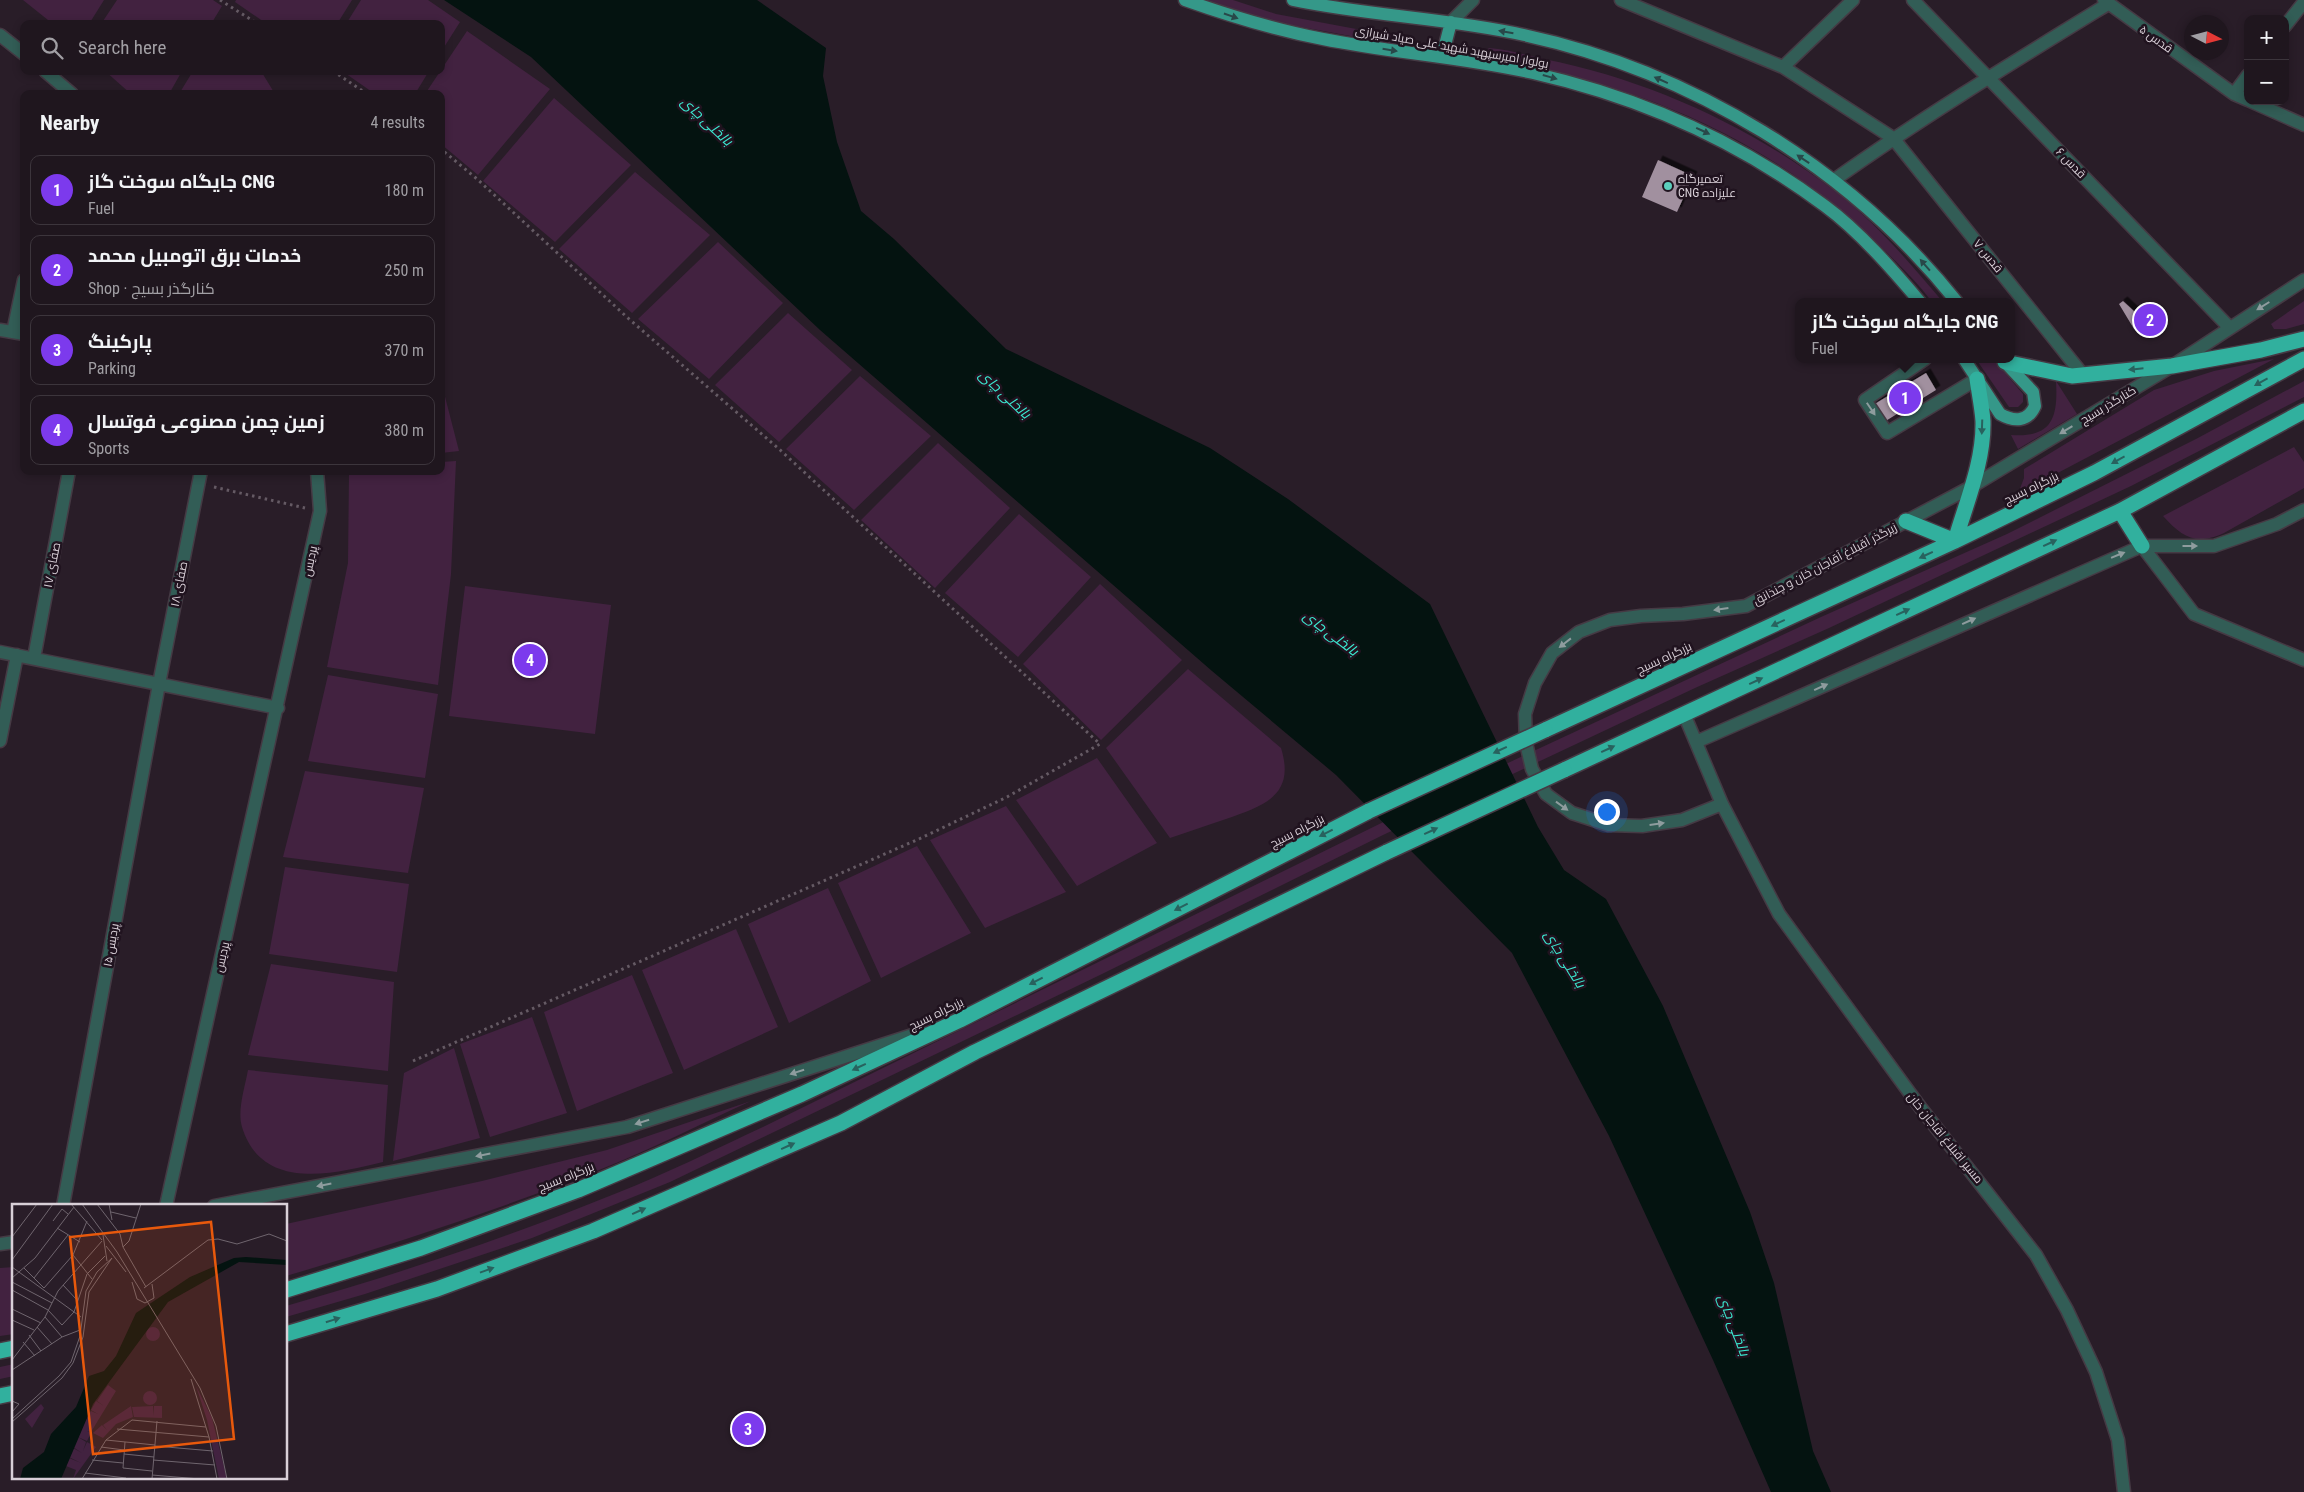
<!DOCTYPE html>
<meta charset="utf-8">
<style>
:root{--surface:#1f161e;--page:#271f27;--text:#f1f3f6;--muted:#a19fa4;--line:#3c353c;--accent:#7c3aed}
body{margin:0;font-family:"Roboto Condensed",Cairo,sans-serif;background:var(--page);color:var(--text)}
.controls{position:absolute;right:15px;top:15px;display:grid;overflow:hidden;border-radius:10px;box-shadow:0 2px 8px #0003}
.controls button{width:45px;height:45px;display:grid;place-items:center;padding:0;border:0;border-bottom:1px solid var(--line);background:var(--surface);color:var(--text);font:25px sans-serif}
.compass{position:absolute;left:2184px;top:15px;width:45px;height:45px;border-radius:50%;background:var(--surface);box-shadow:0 2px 8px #0003;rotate:96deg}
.you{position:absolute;left:1606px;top:811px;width:18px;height:18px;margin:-12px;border:4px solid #fff;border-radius:50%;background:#1a73e8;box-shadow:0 0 0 8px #1a73e833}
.badge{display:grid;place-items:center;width:32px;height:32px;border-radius:50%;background:var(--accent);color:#fff;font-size:16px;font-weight:700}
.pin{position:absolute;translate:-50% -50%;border:2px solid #fff;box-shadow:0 1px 5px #0006}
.popup{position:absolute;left:1795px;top:298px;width:220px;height:65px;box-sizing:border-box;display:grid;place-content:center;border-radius:10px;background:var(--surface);filter:drop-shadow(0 1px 4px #0005);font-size:16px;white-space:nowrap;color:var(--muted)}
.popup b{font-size:19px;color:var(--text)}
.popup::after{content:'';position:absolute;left:50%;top:100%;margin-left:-10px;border:10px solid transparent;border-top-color:var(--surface)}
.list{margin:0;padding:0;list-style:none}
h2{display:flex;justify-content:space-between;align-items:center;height:65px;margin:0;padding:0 20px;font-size:21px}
h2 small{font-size:16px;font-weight:400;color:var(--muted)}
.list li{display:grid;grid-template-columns:32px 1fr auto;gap:15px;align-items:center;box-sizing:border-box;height:70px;margin:0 10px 10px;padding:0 10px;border:1px solid var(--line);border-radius:10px}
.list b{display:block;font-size:19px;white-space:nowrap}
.list p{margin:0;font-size:16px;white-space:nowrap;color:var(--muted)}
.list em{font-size:16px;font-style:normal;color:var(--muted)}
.icon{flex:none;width:28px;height:28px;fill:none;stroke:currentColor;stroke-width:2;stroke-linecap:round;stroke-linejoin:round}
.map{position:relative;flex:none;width:2304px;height:1492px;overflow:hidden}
.search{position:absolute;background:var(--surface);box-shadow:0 2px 8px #0003;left:20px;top:20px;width:425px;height:55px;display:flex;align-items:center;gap:12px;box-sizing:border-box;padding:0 18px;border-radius:10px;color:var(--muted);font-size:19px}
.panel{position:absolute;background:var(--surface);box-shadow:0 2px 8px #0003;left:20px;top:90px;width:425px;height:385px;border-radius:10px}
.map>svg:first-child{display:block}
.green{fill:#422240}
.water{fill:#041310}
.building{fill:#a1909f;filter:url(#shadow)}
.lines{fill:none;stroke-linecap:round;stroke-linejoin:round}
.minor-casing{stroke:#453a44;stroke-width:15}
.major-casing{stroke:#453a44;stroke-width:15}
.highway-casing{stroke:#453a44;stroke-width:18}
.path{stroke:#655a64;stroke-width:3;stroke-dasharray:2.5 4;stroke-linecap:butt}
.minor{stroke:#325d56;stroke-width:12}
.major{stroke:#359889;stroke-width:12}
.highway{stroke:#31b09e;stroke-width:15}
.highway-bridge-casing{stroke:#453a44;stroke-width:18;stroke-linecap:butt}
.highway-bridge{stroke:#31b09e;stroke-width:15}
.oneway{fill:#284849}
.oneway2{fill:#8e9c9e}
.oneway3{fill:#28625e}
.poi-dot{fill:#5bcebc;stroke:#20131f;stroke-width:2}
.labels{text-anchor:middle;stroke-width:5;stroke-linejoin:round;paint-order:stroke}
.street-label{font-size:12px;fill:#d9d0d8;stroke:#20131f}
.poi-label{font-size:12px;fill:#d9d0d8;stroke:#20131f;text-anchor:start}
.water-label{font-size:14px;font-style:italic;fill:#3bead2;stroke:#20131f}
.inset-road{fill:none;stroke:#6f656e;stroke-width:1}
.view{fill:#e8590c;fill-opacity:0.15;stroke:#e8590c;stroke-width:2.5}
.inset-edge{fill:none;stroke:#d9d0d8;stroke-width:2.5}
</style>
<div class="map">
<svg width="2304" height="1492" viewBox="0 0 2304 1492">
<defs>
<filter id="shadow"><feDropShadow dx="4.5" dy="-4.5" stdDeviation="0" flood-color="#0009"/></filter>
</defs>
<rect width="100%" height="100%" fill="#291d28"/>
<path class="green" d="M23 0H104L89 24H53Z
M117 0H213L222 6 211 24H101Z
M236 0H352L337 24H267L235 2Z
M361 0H428L460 22 441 52V24H346Z
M1204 0H1233L1276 14 1383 34 1401 35 1404 38 1402 44H1394L1274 22Z
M467 31 550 89 478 175 441 144V94H425Z
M1489 48C1507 49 1526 55 1544 59 1649 80 1750 126 1835 191 1876 223 1910 263 1943 302H1932C1915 279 1895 261 1875 241 1766 137 1640 85 1494 60L1487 57 1485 52Z
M105 71H182L169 94H131Z
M193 71H261L275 94H179Z
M342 71H429L415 94H375Z
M554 98 631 165 555 242 483 181Z
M635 172 710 235 632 313 559 249Z
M718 242 783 303 709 379 638 319Z
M2304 301V324L2286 329H2274L2271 324Z
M788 313 852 370 779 442 715 385Z
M1976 359H1993L2023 394V402L2018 407H2009Z
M2274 359 2018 494 2024 478V469L2154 390 2214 371Z
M860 376 931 436 854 510 786 449Z
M2056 381 2077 414 2018 449 2011 435C2053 438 2058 417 2056 381Z
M2304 381V397L2131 486 1829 628 1695 688 1383 835 1102 974 670 1182 532 1238 365 1294 286 1317V1306C398 1274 509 1237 617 1193 667 1173 716 1149 765 1126L1418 805 1821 617 2007 534 2196 439Z
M441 383 442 385 459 451 441 453Z
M938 443 1010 508 935 588 861 520Z
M2294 447 2304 462V488L2224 533C2196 546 2182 537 2163 516Z
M456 461 451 574 438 685 327 667 348 563 349 472 441 471V462Z
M1019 514 1091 577 1018 657 945 593Z
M1100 584 1182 660 1101 740 1023 664Z
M465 586 611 605 595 734 449 716Z
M1188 669 1281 748C1296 796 1263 806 1226 819 1207 825 1189 832 1170 838L1106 748Z
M328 675 438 694 425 778 308 761Z
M1097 758 1157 843 1077 886 1016 800Z
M305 771 424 788 408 873 283 857Z
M1006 806 1066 892 985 928 930 840Z
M917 846 971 933 881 978 838 883Z
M285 867 409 884 397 972 269 954Z
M828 888 871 981 789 1023 748 924Z
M736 929 778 1027 684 1070 642 970Z
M271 964 394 982 388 1071 248 1055Z
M632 975 673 1073 577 1111 544 1012Z
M532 1017 567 1113 490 1137 460 1044Z
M454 1048 480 1138 393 1161 404 1073Z
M248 1070 388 1085 383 1162C334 1174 262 1192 242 1127 237 1110 245 1087 248 1070Z
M751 1101C700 1124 650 1150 599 1170 497 1210 392 1245 286 1276V1224L482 1181 607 1150Z
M14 1267V1334L0 1336V1268Z
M14 1364V1376L0 1379V1367Z"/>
<path class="water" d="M444 0H757L826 48 823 76 837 142 861 211 894 239 1006 349 1210 448 1288 499 1430 604 1538 827 1564 870 1606 899 1663 1006 1750 1212 1774 1283 1813 1451 1831 1492H1771L1713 1360 1609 1136 1512 953 1336 775 1212 671 820 330 531 57Z"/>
<path class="building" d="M1658 160 1693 176 1677 212 1642 197Z
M2123 301 2137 314 2144 308 2163 326 2155 330 2134 329 2119 304Z
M1926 373 1936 390 1884 422 1873 405Z"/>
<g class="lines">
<defs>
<path id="minor" d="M1621 0 1783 67 1893 138 2083 375
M1913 0 2229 327
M2104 0 2234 94 2248 100
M1451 22 1473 0
M2285 26 2304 2
M0 35 24 54
M1783 67 1853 0
M45 71 72 94
M2234 94 2248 75
M2250 101 2304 125
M1834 180C1923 117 2015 61 2108 4
M0 330 24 334
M13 332 24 280
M1925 359 1865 400 1887 433 1977 379
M2142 546 2194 614 2304 660
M0 652 278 708
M34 658 69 471
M1684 714 1722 804 1779 914 1920 1107 2036 1255 2067 1310 2096 1372 2118 1440 2124 1492
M0 741 17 655
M1696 742 2142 546H2214L2277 524 2304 510
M1722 804 1682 820 1642 826 1609 825 1572 813 1546 794 1532 769 1526 743 1525 714 1535 683 1552 653 1579 632 1610 620 1641 616 1683 614 1746 606 1971 487 2172 366 2304 280
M63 1206 159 684 201 471
M166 1206 320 511 317 471
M214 1206 627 1127 922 1032
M0 1244 14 1242"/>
<path id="major" d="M1185 0C1230 16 1276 30 1323 39 1392 53 1464 57 1533 73 1639 97 1738 141 1825 206 1859 231 1893 270 1920 302
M1293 0C1369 16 1448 18 1524 35 1691 71 1850 168 1957 302
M1442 57 1451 22
M1964 359 2000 414C2014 422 2028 422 2035 406L2033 392 2003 360"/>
<path id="highway" d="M2005 362 2072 376 2172 366 2261 350 2304 339
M2120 511 2142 546
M1906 521 1955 541C1966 503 1984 462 1983 421 1982 407 1979 393 1977 379
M1545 730 1955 541 2094 473 2304 359
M1564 770 2120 511 2304 411
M286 1290 421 1248 578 1190 802 1094 960 1020 1369 811
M286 1334 437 1289 593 1231 841 1123 975 1052 1387 852
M0 1351 14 1348
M0 1396 14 1393"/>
</defs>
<use href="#minor" class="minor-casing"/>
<use href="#major" class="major-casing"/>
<use href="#highway" class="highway-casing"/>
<path class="path" d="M220 0 258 24
M333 71 367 94
M214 487 305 508
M413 1061 919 839 1007 797 1100 744 779 449 629 319 477 179 441 149"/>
<use href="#minor" class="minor"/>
<use href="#major" class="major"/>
<use href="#highway" class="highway"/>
<defs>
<path id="highway-bridge" d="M1369 811 1545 730
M1387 852 1564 770"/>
</defs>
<use href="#highway-bridge" class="highway-bridge-casing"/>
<use href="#highway-bridge" class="highway-bridge"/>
</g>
<defs><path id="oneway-solid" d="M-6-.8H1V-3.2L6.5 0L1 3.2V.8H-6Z" transform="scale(1.25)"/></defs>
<g class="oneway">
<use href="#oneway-solid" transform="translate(1231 16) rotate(19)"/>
<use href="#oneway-solid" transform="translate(1506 32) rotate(-170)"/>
<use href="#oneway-solid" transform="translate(1390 50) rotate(9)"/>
<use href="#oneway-solid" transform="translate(1550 77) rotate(16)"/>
<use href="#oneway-solid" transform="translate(1661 80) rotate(-156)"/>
<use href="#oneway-solid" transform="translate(1703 131) rotate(25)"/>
<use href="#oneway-solid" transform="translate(1803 159) rotate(-146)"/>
<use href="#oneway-solid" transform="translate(1925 265) rotate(-131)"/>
</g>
<g class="oneway2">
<use href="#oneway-solid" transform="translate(2263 306) rotate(148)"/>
<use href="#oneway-solid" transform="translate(1871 409) rotate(56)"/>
<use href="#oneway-solid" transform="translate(2066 430) rotate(149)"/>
<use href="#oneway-solid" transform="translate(2190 546)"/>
<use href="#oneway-solid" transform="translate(2118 555) rotate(-22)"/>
<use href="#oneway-solid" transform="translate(1721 609) rotate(172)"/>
<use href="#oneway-solid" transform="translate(1969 621) rotate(-24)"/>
<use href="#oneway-solid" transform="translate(1565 643) rotate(142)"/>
<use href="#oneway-solid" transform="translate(1821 687) rotate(-24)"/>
<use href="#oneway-solid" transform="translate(1562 806) rotate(36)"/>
<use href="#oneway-solid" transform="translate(1657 824) rotate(-8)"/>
<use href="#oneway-solid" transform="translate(797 1072) rotate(162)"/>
<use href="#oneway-solid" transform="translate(642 1122) rotate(162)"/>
<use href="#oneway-solid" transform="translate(483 1155) rotate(169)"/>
<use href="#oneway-solid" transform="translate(324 1185) rotate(169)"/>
</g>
<g class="oneway3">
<use href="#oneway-solid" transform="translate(2136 369) rotate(174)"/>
<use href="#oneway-solid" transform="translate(2261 382) rotate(151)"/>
<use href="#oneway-solid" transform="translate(1982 427) rotate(92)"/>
<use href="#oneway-solid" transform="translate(2118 460) rotate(151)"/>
<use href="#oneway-solid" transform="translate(2050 543) rotate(-25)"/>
<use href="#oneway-solid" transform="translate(1926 555) rotate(155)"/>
<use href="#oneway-solid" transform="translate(1903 612) rotate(-25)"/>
<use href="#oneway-solid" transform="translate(1778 623) rotate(155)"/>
<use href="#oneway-solid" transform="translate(1756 681) rotate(-25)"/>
<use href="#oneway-solid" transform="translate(1608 749) rotate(-25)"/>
<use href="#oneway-solid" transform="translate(1500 750) rotate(155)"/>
<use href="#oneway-solid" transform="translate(1431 831) rotate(-25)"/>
<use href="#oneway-solid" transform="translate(1326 833) rotate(153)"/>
<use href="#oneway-solid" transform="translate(1181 907) rotate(153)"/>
<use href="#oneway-solid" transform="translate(1036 981) rotate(153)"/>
<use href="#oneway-solid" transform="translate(859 1067) rotate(155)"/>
<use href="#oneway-solid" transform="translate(788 1146) rotate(-24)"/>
<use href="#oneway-solid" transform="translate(639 1211) rotate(-24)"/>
<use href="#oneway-solid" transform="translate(487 1270) rotate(-20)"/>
<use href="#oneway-solid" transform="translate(333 1320) rotate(-17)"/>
</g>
<circle class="poi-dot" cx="1668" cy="186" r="5"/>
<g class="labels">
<g class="street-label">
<text transform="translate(2156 39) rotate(36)" y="4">قدس ۵</text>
<text transform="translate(1452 47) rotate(10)" y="4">بولوار امیرسپهبد شهید علی صیاد شیرازی</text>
<text transform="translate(2071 163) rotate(46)" y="4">قدس ۶</text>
<text transform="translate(1988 256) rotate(51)" y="4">قدس ۷</text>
<text transform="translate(2108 405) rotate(-31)" y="4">کنارگذر بسیج</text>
<text transform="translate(2031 488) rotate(-26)" y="4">بزرگراه بسیج</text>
<text transform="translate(310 561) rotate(-78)" y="4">پردیس</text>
<text transform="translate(1825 564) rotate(-28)" y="4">زیرگذر آقبلاغ آقاجان خان و چنذانق</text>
<text transform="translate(52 565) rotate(-79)" y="4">صفای ۱۷</text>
<text transform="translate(179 584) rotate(-79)" y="4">صفای ۱۸</text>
<text transform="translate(1664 658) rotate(-25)" y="4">بزرگراه بسیج</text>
<text transform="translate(1297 831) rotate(-27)" y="4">بزرگراه بسیج</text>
<text transform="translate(111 945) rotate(-80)" y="4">پردیس ۱۵</text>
<text transform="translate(222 957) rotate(-77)" y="4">پردیس</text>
<text transform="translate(936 1014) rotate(-26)" y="4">بزرگراه بسیج</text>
<text transform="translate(1945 1138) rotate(51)" y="4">مسیر اقبلاغ اقاجان خان</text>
<text transform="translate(566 1177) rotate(-22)" y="4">بزرگراه بسیج</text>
</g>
<g class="poi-label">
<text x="1678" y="183">تعمیرگاه<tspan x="1678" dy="14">CNG علیزاده</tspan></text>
</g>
<g class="water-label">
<text transform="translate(707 121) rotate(43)" y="5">بالخلی چای</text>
<text transform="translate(1005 394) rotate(43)" y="5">بالخلی چای</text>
<text transform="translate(1331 633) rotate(37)" y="5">بالخلی چای</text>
<text transform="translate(1565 959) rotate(58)" y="5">بالخلی چای</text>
<text transform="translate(1734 1325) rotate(69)" y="5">بالخلی چای</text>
</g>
</g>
<g transform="translate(12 1204)">
<rect width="275" height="275" fill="#291d28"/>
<path d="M134 130a7 7 0 1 1 14 0a7 7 0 1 1-14 0ZM96 181 104 187 79 228 75 227 79 229 75 237 66 233 74 238 71 247 75 238 84 243 61 275 64 266 54 262 57 254 69 259 57 253 61 244 70 249 61 243 74 215 79 218 74 215 79 207 86 210 79 206 84 197 92 202 85 197ZM184 182 200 214 215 275H207L195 216ZM131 194a7 7 0 1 1 14 0a7 7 0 1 1-14 0ZM29 200 32 204 20 224 13 215ZM119 202 121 213 104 220 91 234 81 229 90 221 95 226 91 221ZM141 202V212L142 202H150V214L122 213 120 203Z" fill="#422240"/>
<path d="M234 53 275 56V61L227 58 156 98 81 200 49 275H8L11 264 32 248 39 230 64 203 77 172 92 167 104 152 124 109 178 73 222 54Z" fill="#041310"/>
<path class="inset-road" d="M59 0 90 36M70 0 105 48 188 184 204 222 215 275M85 0 108 30 111 43 134 83M97 0 100 16M99 8 124 14M41 17 50 5 56 10M45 24 68 38M91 31 95 57M0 33 25 0M94 42 114 68M111 43 117 37 129 0M61 51 80 75M0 56 41 0M0 63 69 113M12 64 32 84 61 51 75 17M0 74 23 54 62 3M22 74 56 31M0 78 40 99M120 78 125 95 133 99 142 94 140 80M51 81 65 96M132 84 196 36 206 35 225 40 257 30 275 37M0 86 36 106 50 121 62 108 75 70 93 52M0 105 29 119M33 113 50 133M0 116 22 126M25 123 40 140M17 131 29 147M11 138 23 152M0 156 33 113 46 87 90 37M0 166 50 133 68 126M179 175 197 233 205 275M0 197 7 200 0 208M0 215 47 172 59 158 68 132 74 87 85 68 100 54 77 88 71 133 61 159 50 174 0 218M105 225 197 233M94 236 143 241M113 238 111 264 140 267M143 242 201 247M89 243 112 246M112 250 142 253M80 256 111 259M141 256 203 261M73 269 114 274M140 271 188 275M70 275 94 236 120 216 194 223M140 275 145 217"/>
<path class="view" d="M199 18 222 235 81 250 58 33Z"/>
<rect width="275" height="275" class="inset-edge"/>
</g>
</svg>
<div class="controls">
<button>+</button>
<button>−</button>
</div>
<svg class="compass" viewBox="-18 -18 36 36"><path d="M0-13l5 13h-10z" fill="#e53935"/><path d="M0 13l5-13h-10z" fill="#a19fa4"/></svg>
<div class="you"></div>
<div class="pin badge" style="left:1905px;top:398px">1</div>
<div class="popup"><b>جایگاه سوخت گاز CNG</b>Fuel</div>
<div class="pin badge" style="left:2150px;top:320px">2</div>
<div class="pin badge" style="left:748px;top:1429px">3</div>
<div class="pin badge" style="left:530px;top:660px">4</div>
<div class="search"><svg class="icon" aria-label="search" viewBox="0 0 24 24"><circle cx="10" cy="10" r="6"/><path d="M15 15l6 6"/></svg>Search here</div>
<section class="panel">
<h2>Nearby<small>4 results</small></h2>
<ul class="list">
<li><span class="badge">1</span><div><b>جایگاه سوخت گاز CNG</b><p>Fuel</p></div><em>180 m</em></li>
<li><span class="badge">2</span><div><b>خدمات برق اتومبیل محمد</b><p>Shop · کنارگذر بسیج</p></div><em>250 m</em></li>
<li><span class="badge">3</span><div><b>پارکینگ</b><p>Parking</p></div><em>370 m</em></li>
<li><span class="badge">4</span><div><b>زمین چمن مصنوعی فوتسال</b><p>Sports</p></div><em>380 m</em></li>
</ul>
</section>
</div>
